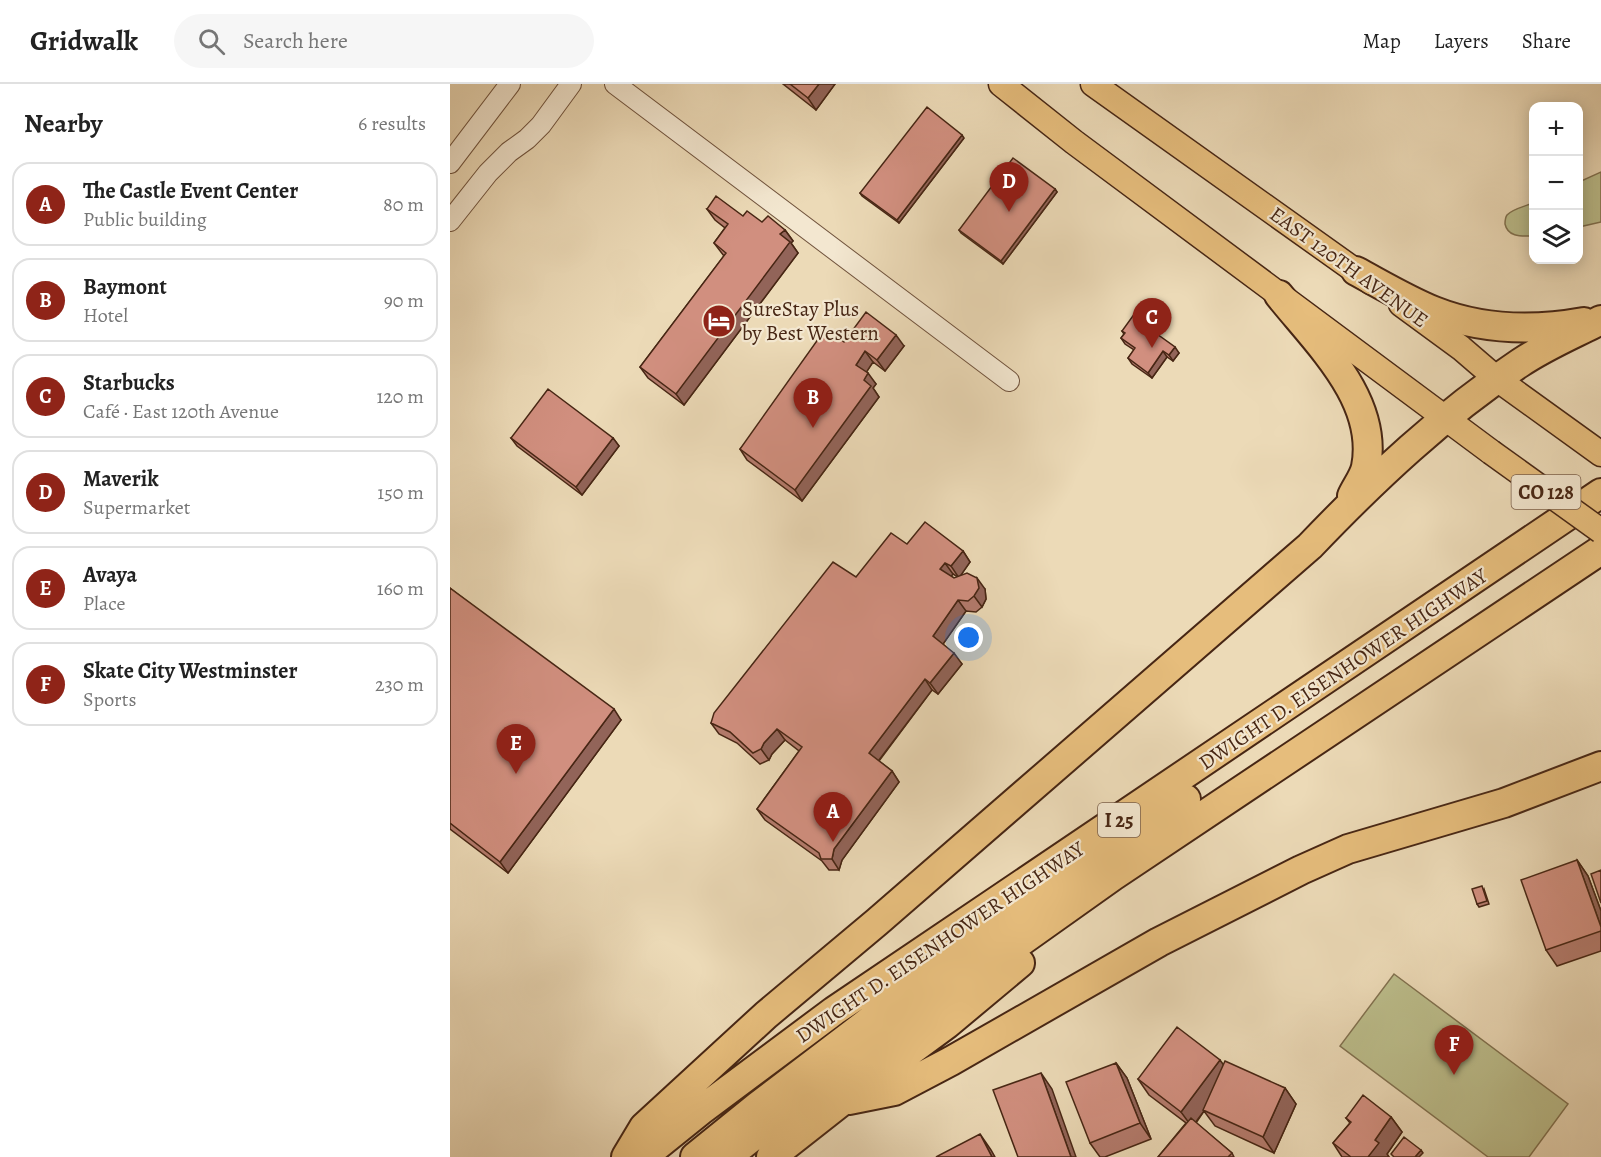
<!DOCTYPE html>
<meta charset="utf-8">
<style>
:root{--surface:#fff;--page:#f6f6f6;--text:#222;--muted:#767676;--line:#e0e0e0;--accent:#8f2418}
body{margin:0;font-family:Alegreya,serif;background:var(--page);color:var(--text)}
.controls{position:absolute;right:18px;top:18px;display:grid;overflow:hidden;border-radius:12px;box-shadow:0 3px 15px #0003}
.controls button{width:54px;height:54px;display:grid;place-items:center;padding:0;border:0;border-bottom:2px solid var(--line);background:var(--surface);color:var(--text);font:30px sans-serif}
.you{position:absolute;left:519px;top:554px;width:21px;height:21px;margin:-15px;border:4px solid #fff;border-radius:50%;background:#1a73e8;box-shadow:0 0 0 9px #1a73e833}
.badge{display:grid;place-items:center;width:39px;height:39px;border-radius:50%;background:var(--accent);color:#fff;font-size:20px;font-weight:700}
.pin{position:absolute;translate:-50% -50px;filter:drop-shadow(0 2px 3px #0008)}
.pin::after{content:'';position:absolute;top:32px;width:21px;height:18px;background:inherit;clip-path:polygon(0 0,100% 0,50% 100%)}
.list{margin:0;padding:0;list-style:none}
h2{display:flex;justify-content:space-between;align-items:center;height:78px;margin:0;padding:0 24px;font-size:26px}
h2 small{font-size:20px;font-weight:400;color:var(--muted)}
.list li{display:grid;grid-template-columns:39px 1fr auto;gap:18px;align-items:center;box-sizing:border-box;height:84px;margin:0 12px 12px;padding:0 12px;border:2px solid var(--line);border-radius:18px}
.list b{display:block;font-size:22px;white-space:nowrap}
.list p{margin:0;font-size:20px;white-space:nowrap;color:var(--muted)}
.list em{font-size:20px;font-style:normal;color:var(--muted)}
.icon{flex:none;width:33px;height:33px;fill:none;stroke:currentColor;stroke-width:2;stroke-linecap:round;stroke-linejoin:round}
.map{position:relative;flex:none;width:1151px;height:1073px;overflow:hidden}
header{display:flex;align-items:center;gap:36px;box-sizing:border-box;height:84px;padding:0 30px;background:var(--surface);border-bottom:2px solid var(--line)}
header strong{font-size:28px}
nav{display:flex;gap:33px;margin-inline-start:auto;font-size:21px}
.search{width:420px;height:54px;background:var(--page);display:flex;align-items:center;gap:15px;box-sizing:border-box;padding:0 21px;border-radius:33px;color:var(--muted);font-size:22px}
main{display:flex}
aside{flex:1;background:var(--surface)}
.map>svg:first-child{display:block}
.green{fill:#bcbe8c;stroke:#827250;stroke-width:1.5}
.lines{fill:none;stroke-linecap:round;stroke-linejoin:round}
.minor-casing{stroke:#70533d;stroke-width:22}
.major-casing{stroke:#472614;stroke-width:27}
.highway-casing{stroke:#472614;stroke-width:32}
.minor{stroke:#f3e7d0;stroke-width:20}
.major{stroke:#e6bd7c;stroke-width:24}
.highway{stroke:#e6bd7c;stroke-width:28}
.major-bridge-casing{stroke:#472614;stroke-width:27;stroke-linecap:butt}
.major-bridge{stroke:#e6bd7c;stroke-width:24}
.wall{fill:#b47b6d;stroke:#472614;stroke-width:1.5;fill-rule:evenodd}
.shaded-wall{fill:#926459;stroke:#472614;stroke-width:1.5}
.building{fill:#d18f7f;stroke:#472614;stroke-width:1.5}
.labels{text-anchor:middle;stroke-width:4.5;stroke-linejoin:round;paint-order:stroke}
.shield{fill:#f3e7d0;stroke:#7b604c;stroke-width:1.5}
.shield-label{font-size:20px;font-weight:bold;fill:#472614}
.street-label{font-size:21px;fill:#472614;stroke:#f3e7d0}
.poi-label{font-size:21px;fill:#472614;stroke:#f3e7d0;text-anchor:start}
</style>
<header>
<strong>Gridwalk</strong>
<div class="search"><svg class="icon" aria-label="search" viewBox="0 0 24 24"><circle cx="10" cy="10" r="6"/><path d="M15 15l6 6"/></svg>Search here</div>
<nav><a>Map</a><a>Layers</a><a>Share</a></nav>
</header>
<main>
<aside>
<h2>Nearby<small>6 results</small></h2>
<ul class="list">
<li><span class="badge">A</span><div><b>The Castle Event Center</b><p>Public building</p></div><em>80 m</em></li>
<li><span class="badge">B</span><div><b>Baymont</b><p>Hotel</p></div><em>90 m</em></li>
<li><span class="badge">C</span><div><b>Starbucks</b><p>Café · East 120th Avenue</p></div><em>120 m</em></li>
<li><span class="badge">D</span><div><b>Maverik</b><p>Supermarket</p></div><em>150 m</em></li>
<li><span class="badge">E</span><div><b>Avaya</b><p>Place</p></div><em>160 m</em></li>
<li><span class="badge">F</span><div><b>Skate City Westminster</b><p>Sports</p></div><em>230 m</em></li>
</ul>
</aside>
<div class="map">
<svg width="1151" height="1073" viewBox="0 0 1151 1073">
<rect width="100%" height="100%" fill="#ecdab7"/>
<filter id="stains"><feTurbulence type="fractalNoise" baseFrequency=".00333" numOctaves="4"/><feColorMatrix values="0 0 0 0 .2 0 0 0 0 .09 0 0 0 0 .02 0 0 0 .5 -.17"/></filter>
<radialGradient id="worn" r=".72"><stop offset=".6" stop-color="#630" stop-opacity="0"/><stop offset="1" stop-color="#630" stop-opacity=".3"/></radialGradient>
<path class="green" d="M1151 88V138L1129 143V98Z
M1083 119V152C1073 152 1058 154 1055 140 1055 137 1055 134 1057 131 1062 125 1076 122 1083 119Z
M944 890 1118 1020 1079 1073H1038L890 962Z"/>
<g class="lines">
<defs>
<path id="minor" d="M165 0 559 297
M0 79 60 0
M0 137 38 89 59 68 77 55 91 41 121 0"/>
<path id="major" d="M551 0 624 58 1041 368
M643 0 921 198
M951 220 1011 264 1047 295 1151 370"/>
<path id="highway" d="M906 187C932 201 957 216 984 227 1032 246 1084 247 1134 238
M829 211C868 260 929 316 916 383 914 393 906 403 902 412
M399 1016 444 1007 501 977 709 858 851 786 898 765 1054 719 1151 682
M176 1073 194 1043 316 931 427 838 860 462C924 395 993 330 1070 279 1095 262 1124 250 1151 236
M193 1073 250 1027 384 927 1151 409
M245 1073 308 1022 464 903 736 715
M277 1073 355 1011 663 792 1151 466
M321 1073 391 1018 497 940 570 879"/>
</defs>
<use href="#minor" class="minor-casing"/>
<use href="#major" class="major-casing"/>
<use href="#highway" class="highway-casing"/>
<use href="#minor" class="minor"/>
<use href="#major" class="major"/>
<use href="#highway" class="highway"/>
<defs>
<path id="major-bridge" d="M1041 368 1151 447"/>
</defs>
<use href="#major-bridge" class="major-bridge-casing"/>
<use href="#major-bridge" class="major-bridge"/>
</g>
<path class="wall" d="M333 0H385L366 26Z
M514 54 449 139 412 112 410 109Z
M605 105 607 108 553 180 511 149 509 146Z
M257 125 293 132 335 146 343 157 341 159 348 169 234 321 198 294 190 283 274 172 264 159 275 144 265 136Z
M703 242 707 247 705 249 729 269 723 277 717 273 702 294 682 280 678 274 684 266 675 260 671 254 674 250 672 247Z
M394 258 454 262 435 287 423 278 416 288 426 300 423 304 429 313 352 417 297 376 290 365Z
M61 354H163L169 362 132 411 67 362Z
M457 460 513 467 520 478 510 492 535 505 536 515 532 523 526 528 516 527 493 560 512 580 488 610 482 606 429 677 442 687 449 698 392 776 389 786H379L372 777 315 736 307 725 349 667 335 656 322 670 319 676 310 680 287 659 269 650 261 639 406 493ZM503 490 508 493 504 494 501 492Z
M0 504 171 636 58 789 0 745Z
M1127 776 1138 792 1151 827V867L1107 882 1096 866Z
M1034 805 1039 820 1029 823 1027 820Z
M666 979 677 994 701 1055 655 1073H650L640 1059Z
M774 981 835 1004 846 1020 824 1069 765 1042 754 1027 746 1039 782 1069 784 1073H708L736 1039 699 1011 688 995Z
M941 1033 952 1048 937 1070 939 1073H892L883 1059 900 1039 896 1034Z"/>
<path class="shaded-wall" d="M369 0H385L366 26 358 14Z
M512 51 514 54 449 139 447 136Z
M605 105 607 108 553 180 551 177Z
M335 146 343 157 341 159 348 169 234 321 226 310 330 150Z
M703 242 707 247 704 251 700 245Z
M446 251 454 262 435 287 427 276Z
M725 263 729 269 723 277 719 271Z
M415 267 423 278 414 292 406 281Z
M713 267 717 273 702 294 698 289Z
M418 289 426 300 423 304 429 313 352 417 345 406Z
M163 354 169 362 132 411 126 403Z
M513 467 520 478 509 494 501 482Z
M495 479 503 490 498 496 490 485Z
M527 494 535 505 536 515 532 523 524 512Z
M508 516 516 527 491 563 483 552Z
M504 569 512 580 488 610 480 599Z
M475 595 482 606 426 680 419 669Z
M164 625 171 636 58 789 50 778Z
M327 645 335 656 322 670 319 676 311 665 314 659Z
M442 687 449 698 392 776 389 786 382 775 384 765Z
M1127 776 1138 792 1151 827V843Z
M770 976 781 991 742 1043 731 1028Z
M666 979 677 994 701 1055 690 1039Z
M591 989 602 1005 626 1073H621Z
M835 1004 846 1020 824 1069 813 1053Z
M941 1033 952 1048 937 1070 939 1073H918L925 1056Z
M530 1050 541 1066 545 1073H542Z
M971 1066 973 1069 969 1073H965Z"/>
<path class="building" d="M340 0H369L358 14Z
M477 23 512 51 447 136 410 109Z
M563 74 605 105 551 177 509 146Z
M266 112 293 132 297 127 312 138 318 132 335 146 330 150 340 158 226 310 190 283 276 169 264 159 278 140 257 125Z
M416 228 446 251 427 276 415 267 406 281 418 289 414 296 421 302 345 406 290 365 376 244 394 258Z
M685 229 703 242 700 245 725 263 719 271 713 267 698 289 678 274 685 264 671 254 675 249 672 247Z
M98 305 163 354 126 403 61 354Z
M475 438 513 467 501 482 495 479 490 485 504 494 517 489 527 494 529 504 524 512 518 517 508 516 483 552 504 569 480 599 475 595 419 669 442 687 384 765 382 775H371L369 769 307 725 352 663 327 645 314 659 311 665 303 669 280 648 261 639 264 629 383 478 406 493 441 449 457 460Z
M0 504 164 625 50 778 0 739Z
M1127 776 1151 843V847L1096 866 1071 796Z
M1151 786V819L1141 790Z
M1032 802 1037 817 1027 820 1022 805Z
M727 943 770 976 731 1028 688 995Z
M775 977 835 1004 813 1053 753 1026Z
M666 979 690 1039 640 1059 616 998Z
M591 989 621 1073H568L543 1006Z
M913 1011 941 1033 925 1056 929 1059 918 1073H901L883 1059 901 1038 896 1034Z
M741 1034 782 1069 778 1073H708Z
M530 1050 542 1073H486Z
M954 1053 971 1066 965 1073H944L941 1070Z"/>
<defs>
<symbol id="hotel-disc" viewBox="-11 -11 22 22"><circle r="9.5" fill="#8f2418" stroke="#f3e7d0"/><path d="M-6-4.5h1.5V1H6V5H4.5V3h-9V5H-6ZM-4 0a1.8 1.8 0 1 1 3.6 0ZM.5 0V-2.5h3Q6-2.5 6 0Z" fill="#fff"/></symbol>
</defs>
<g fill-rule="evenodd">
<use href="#hotel-disc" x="250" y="218" width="38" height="38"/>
</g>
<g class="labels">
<g class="shield">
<rect x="1061.5" y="391" width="69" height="34" rx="4.5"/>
<rect x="648" y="719" width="42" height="34" rx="4.5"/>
</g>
<g class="shield-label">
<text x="1096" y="415">CO 128</text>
<text x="669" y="743">I 25</text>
</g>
<g class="street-label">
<text transform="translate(899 183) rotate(36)" y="7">EAST 120TH AVENUE</text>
<text transform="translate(893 585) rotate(-34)" y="7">DWIGHT D. EISENHOWER HIGHWAY</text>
<text transform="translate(490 858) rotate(-34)" y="7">DWIGHT D. EISENHOWER HIGHWAY</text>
</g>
<g class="poi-label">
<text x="292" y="232">SureStay Plus<tspan x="292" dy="24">by Best Western</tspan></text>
</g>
</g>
<rect width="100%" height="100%" filter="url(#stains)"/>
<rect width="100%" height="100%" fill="url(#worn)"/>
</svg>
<div class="controls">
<button>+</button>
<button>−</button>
<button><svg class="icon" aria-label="layers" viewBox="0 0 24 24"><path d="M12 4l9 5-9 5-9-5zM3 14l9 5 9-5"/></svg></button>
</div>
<div class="you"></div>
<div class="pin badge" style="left:383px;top:758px">A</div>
<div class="pin badge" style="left:363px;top:344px">B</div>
<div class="pin badge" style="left:702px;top:264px">C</div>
<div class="pin badge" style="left:559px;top:128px">D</div>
<div class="pin badge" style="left:66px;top:690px">E</div>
<div class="pin badge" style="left:1004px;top:991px">F</div>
</div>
</main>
